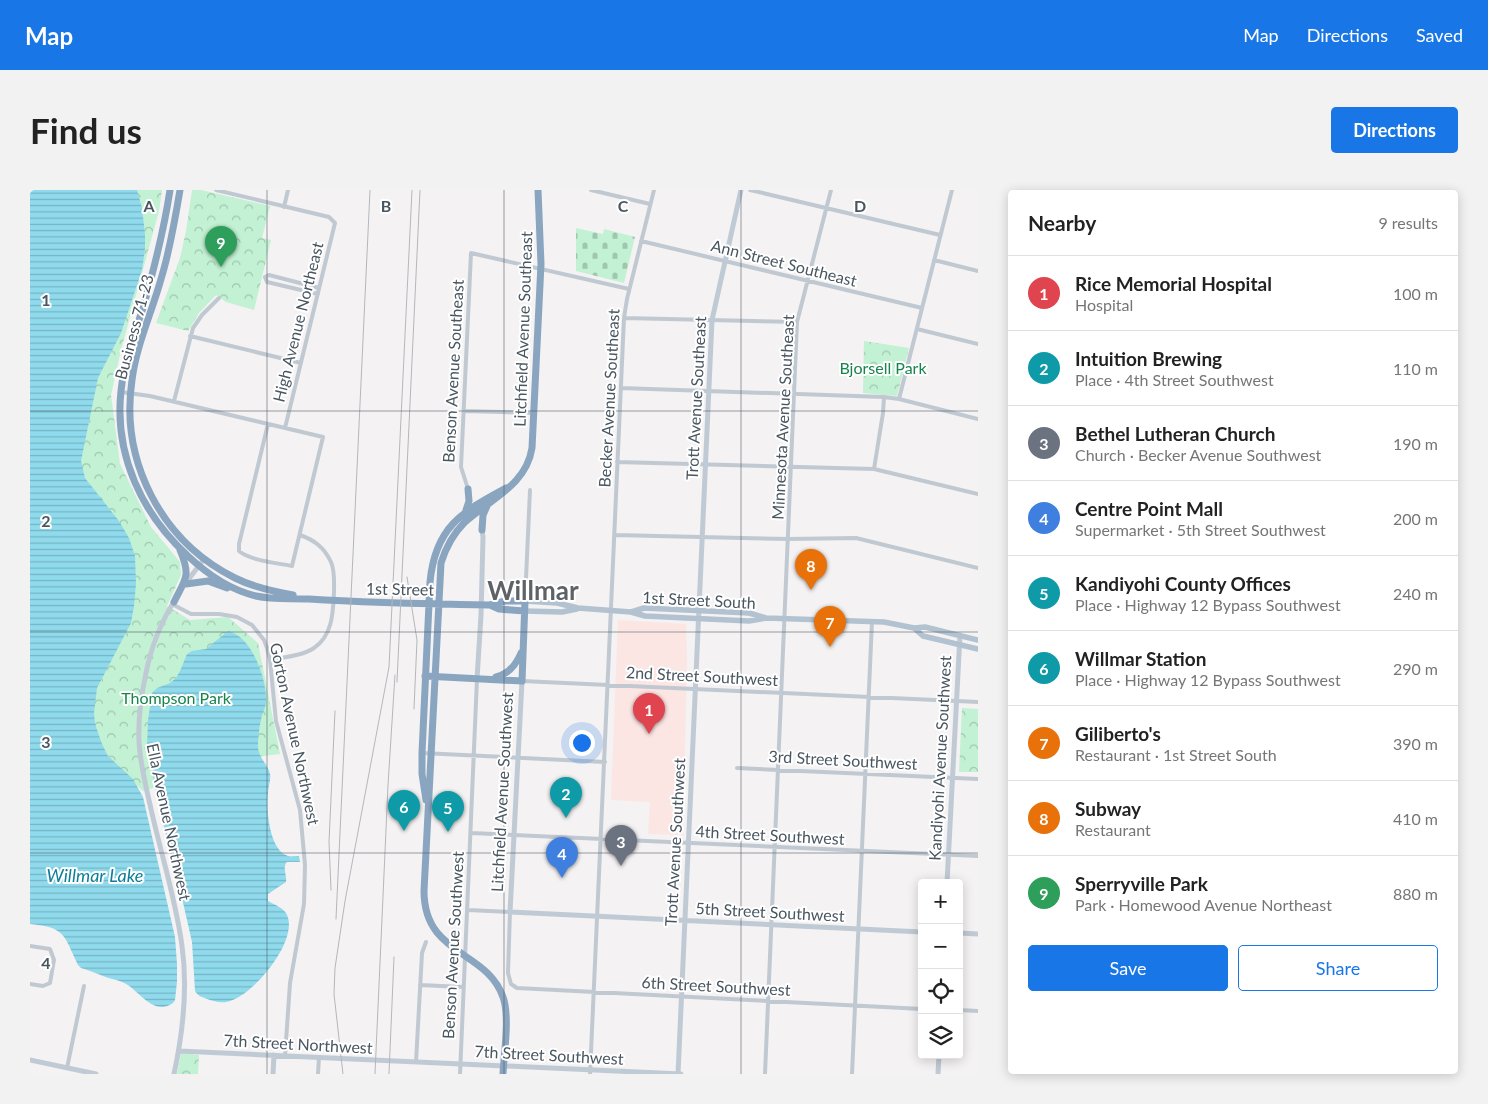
<!DOCTYPE html>
<meta charset="utf-8">
<style>
:root{--surface:#fff;--page:#f2f2f2;--text:#222;--muted:#767676;--line:#e0e0e0;--accent:#1976e7}
body{margin:0;font-family:Lato,sans-serif;background:var(--page);color:var(--text)}
.controls{position:absolute;right:15px;bottom:15px;display:grid;overflow:hidden;border-radius:5px;box-shadow:0 2px 12px #0003}
.controls button{width:45px;height:45px;display:grid;place-items:center;padding:0;border:0;border-bottom:1px solid var(--line);background:var(--surface);color:var(--text);font:25px sans-serif}
.you{position:absolute;left:551px;top:552px;width:18px;height:18px;margin:-12px;border:4px solid #fff;border-radius:50%;background:#1a73e8;box-shadow:0 0 0 8px #1a73e833}
.badge{display:grid;place-items:center;width:32px;height:32px;border-radius:50%;background:var(--accent);color:#fff;font-size:16px;font-weight:700}
.pin{position:absolute;translate:-50% -41px;filter:drop-shadow(0 1px 2px #0008)}
.pin::after{content:'';position:absolute;top:26px;width:18px;height:15px;background:inherit;clip-path:polygon(0 0,100% 0,50% 100%)}
.list{margin:0;padding:0;list-style:none}
h2{display:flex;justify-content:space-between;align-items:center;height:65px;margin:0;padding:0 20px;font-size:21px}
h2 small{font-size:16px;font-weight:400;color:var(--muted)}
.list li{display:grid;grid-template-columns:32px 1fr auto;gap:15px;align-items:center;box-sizing:border-box;height:75px;padding:0 20px;border-top:1px solid var(--line)}
.list b{display:block;font-size:19px;white-space:nowrap}
.list p{margin:0;font-size:16px;white-space:nowrap;color:var(--muted)}
.list em{font-size:16px;font-style:normal;color:var(--muted)}
.actions{display:flex;gap:10px;padding:15px 20px}
.actions a{flex:1;padding:11px 0;border:1px solid var(--accent);border-radius:5px;text-align:center;font-size:18px;color:var(--accent)}
.actions .main{background:var(--accent);color:#fff}
.icon{flex:none;width:28px;height:28px;fill:none;stroke:currentColor;stroke-width:2;stroke-linecap:round;stroke-linejoin:round}
.map{position:relative;flex:none;width:948px;height:884px;overflow:hidden;border-radius:5px}
header{display:flex;align-items:center;gap:30px;box-sizing:border-box;height:70px;padding:0 25px;background:var(--accent);color:#fff}
header strong{font-size:24px}
nav{display:flex;gap:28px;margin-inline-start:auto;font-size:18px}
.intro{display:flex;align-items:center;justify-content:space-between;box-sizing:border-box;height:120px;padding:0 30px}
h1{margin:0;font-size:35px}
.button{padding:12px 22px;border-radius:5px;background:var(--accent);color:#fff;font-size:18px;font-weight:700}
main{display:flex;gap:30px;padding:0 30px}
aside{flex:1;background:var(--surface);border-radius:5px;box-shadow:0 2px 12px #0003}
.map>svg:first-child{display:block}
.medical{fill:#fce6e4}
.forest{fill:url(#forest-crowns)}
.cemetery{fill:url(#cemetery-stones)}
.water{fill:url(#water-rules)}
.lines{fill:none;stroke-linecap:round;stroke-linejoin:round}
.street{stroke:#c0c9d1;stroke-width:4}
.secondary{stroke:#c0cad5;stroke-width:5}
.primary{stroke:#b2c2d0;stroke-width:5.5}
.highway{stroke:#8aa5c0;stroke-width:7}
.rail{stroke:#b4b7bc;stroke-width:1}
.grid{fill:none;stroke:#495660;stroke-width:1;stroke-opacity:0.55}
.labels{text-anchor:middle;stroke-width:4;stroke-linejoin:round;paint-order:stroke}
.street-label{font-size:16px;fill:#495660;stroke:#fff}
.park-label{font-size:16px;fill:#17844c;stroke:#fff}
.water-label{font-size:18px;font-style:italic;fill:#0c7e99;stroke:#fff}
.town-label{font-size:26px;font-weight:bold;fill:#5e6267;stroke:#fff}
.grid-label{font-size:16px;text-anchor:middle;font-weight:bold;fill:#495660;stroke:#fff;stroke-width:4;stroke-linejoin:round;paint-order:stroke}
</style>
<header>
<strong>Map</strong>
<nav><a>Map</a><a>Directions</a><a>Saved</a></nav>
</header>
<div class="intro"><h1>Find us</h1><a class="button">Directions</a></div>
<main>
<div class="map">
<svg width="948" height="884" viewBox="0 0 948 884">
<defs>
<pattern id="forest-crowns" width="20" height="18" patternUnits="userSpaceOnUse" patternTransform="scale(1.25)"><rect width="20" height="18" fill="#c2f1d3"/><path d="M2 6a3 3 0 1 1 6 0M12 15a3 3 0 1 1 6 0" fill="none" stroke="#a0c6af"/></pattern>
<pattern id="cemetery-stones" width="16" height="16" patternUnits="userSpaceOnUse" patternTransform="scale(1.25)"><rect width="16" height="16" fill="#c2f1d3"/><path d="M2 7V4a2 2 0 0 1 4 0v3zM10 15v-3a2 2 0 0 1 4 0v3z" fill="#a0c6af"/></pattern>
<pattern id="water-rules" width="6" height="5" patternUnits="userSpaceOnUse" patternTransform="scale(1.25)"><rect width="6" height="5" fill="#8fdbed"/><path d="M0 2.5h6" fill="none" stroke="#77b4c3"/></pattern>
</defs>
<rect width="100%" height="100%" fill="#f4f2f2"/>
<path class="medical" d="M588 430 656 434 657 469 653 645 618 644 620 612 581 610Z"/>
<path class="forest" d="M104 0H132L129 21 91 160 81 205 90 274 121 337 150 372 151 385 137 416 160 430 198 427 228 453 250 564 233 566 113 601 69 561 61 526 48 282Z
M162 0H171L240 16 232 48 241 50 224 120 196 112 186 105 169 123 158 141 126 133 150 68 156 41Z
M834 151 879 158 867 206 833 203Z
M932 518 948 519V582H929Z
M151 863 169 865 168 884H147Z"/>
<path class="cemetery" d="M546 38 573 44 574 39 605 47 594 93 546 81Z"/>
<path class="water" d="M0 0H107L112 18 115 44V59L112 80 91 143 68 188 51 271 55 288 89 331 99 348 105 366 106 394 104 416 101 433 67 498 64 523 65 534 72 554 78 566 103 589 113 607 145 747 147 774V792L145 810 143 813C123 828 107 797 92 792 86 789 79 789 73 786 65 783 59 780 51 778L48 775C34 746 36 737 0 734Z
M198 441C222 446 237 490 236 511 236 518 232 523 231 530 229 538 228 548 228 556 228 568 238 574 240 584 241 591 238 597 238 603 236 619 239 660 258 666 261 667 266 666 269 666L270 672H257C252 677 257 685 256 692L238 704V711C245 715 254 718 257 725 269 751 222 808 196 812 190 813 183 811 177 809 172 807 168 806 165 801L162 752 149 695 128 614 117 556 118 530 122 503 127 498 140 493 146 488 150 481 157 464 162 461 176 459Z"/>
<g class="lines">
<path class="street" d="M186 0 299 27 305 33 255 238
M561 0 620 14
M720 0 910 45
M254 17 258 0
M611 51 892 118
M904 70 948 81
M288 104 237 92 235 87 239 85 289 98
M594 128 767 132
M887 139 948 154
M160 146 271 173
M591 198 854 207 869 209 948 229
M91 202 120 206 293 247 262 376C247 373 221 371 209 361V354L238 234
M869 209 922 0
M144 211 163 138 172 125 189 108
M434 221 504 223
M587 272 844 279 948 304
M844 279 853 223 854 207
M438 299 431 277 441 63 599 99
M585 345 758 349 826 348 948 378
M495 411 500 300
M142 414 161 424H189L207 427 222 435 234 450 237 458 240 470 246 531 270 620 275 675 274 714 260 793 255 866
M240 470C254 467 272 466 284 458 303 445 303 422 304 402 304 392 305 381 301 372 294 357 284 350 270 345
M492 491 948 512
M392 563 575 572
M707 578 948 589
M441 643 948 666
M438 720 480 722 478 783 481 794 487 798 892 819
M0 756 20 759 24 770 20 793 13 796 0 794
M390 795 433 797
M929 820 948 821
M386 872 392 763 396 752
M37 878 54 796
M288 884 289 867
M430 884 447 489
M560 884 594 128 597 109 624 0
M735 884 767 132 801 0
M822 884 842 431"/>
<path class="secondary" d="M155 394 174 369
M447 489 451 425 453 347 452 340
M492 491 480 722 892 742
M917 693 930 445
M929 743 948 744
M149 861 651 884
M0 870 66 884
M144 884C153 842 158 798 152 756 146 710 131 664 121 619 116 597 110 574 109 551 108 529 111 506 116 483 121 458 131 432 145 410
M243 884 244 865
M648 884 682 130 711 0
M908 884 909 865"/>
<path class="primary" d="M495 411 527 413 548 418 601 422 615 426 719 431 736 428
M494 421 532 422 547 419
M601 422 614 418 719 423 736 428 854 432 884 438 895 437 948 450
M884 438 893 446 948 459"/>
<path class="highway" d="M140 0C134 40 124 79 113 118 104 145 94 172 91 201 84 265 112 324 158 366 177 384 201 400 226 406 243 410 261 408 279 409 339 413 400 414 460 415L475 411H495L492 491 395 486
M150 0C145 30 140 60 131 89 122 122 106 156 102 190 90 271 131 351 205 388 223 397 243 401 263 405
M436 320 439 311 438 299
M452 340 453 325 457 316
M156 394 178 391 197 398
M144 412C156 388 161 386 150 360
M460 415 469 419 494 421
M466 487C479 484 486 475 491 463
M396 610 392 584V563L400 392C405 338 431 322 476 298
M473 884C474 863 480 826 473 807 457 760 394 766 394 701L411 373C416 357 423 344 434 333 460 309 496 296 502 258L511 74 508 0"/>
<path class="rail" d="M377 387 387 450 384 519
M367 492 390 0
M301 700 299 652 305 521
M306 729 340 0
M313 884 304 804 305 778 315 711 359 477 382 0
M345 884 358 595 365 485
M359 884 364 767"/>
</g>
<path class="grid" d="M237 0V884M474 0V884M711 0V884M0 221H948M0 442H948M0 663H948"/>
<g class="labels">
<g class="street-label">
<text transform="translate(754 73) rotate(14)" y="6">Ann Street Southeast</text>
<text transform="translate(268 132) rotate(-76)" y="6">High Avenue Northeast</text>
<text transform="translate(104 137) rotate(-75)" y="6">Business 71-23</text>
<text transform="translate(493 139) rotate(-88)" y="6">Litchfield Avenue Southeast</text>
<text transform="translate(423 181) rotate(-87)" y="6">Benson Avenue Southeast</text>
<text transform="translate(579 208) rotate(-87)" y="6">Becker Avenue Southeast</text>
<text transform="translate(666 208) rotate(-87)" y="6">Trott Avenue Southeast</text>
<text transform="translate(753 227) rotate(-87)" y="6">Minnesota Avenue Southeast</text>
<text transform="translate(370 399) rotate(1)" y="6">1st Street</text>
<text transform="translate(669 410) rotate(3)" y="6">1st Street South</text>
<text transform="translate(672 486) rotate(3)" y="6">2nd Street Southwest</text>
<text transform="translate(265 544) rotate(78)" y="6">Gorton Avenue Northwest</text>
<text transform="translate(910 568) rotate(-87)" y="6">Kandiyohi Avenue Southwest</text>
<text transform="translate(813 570) rotate(3)" y="6">3rd Street Southwest</text>
<text transform="translate(472 602) rotate(-87)" y="6">Litchfield Avenue Southwest</text>
<text transform="translate(139 632) rotate(78)" y="6">Ella Avenue Northwest</text>
<text transform="translate(740 645) rotate(3)" y="6">4th Street Southwest</text>
<text transform="translate(645 652) rotate(-87)" y="6">Trott Avenue Southwest</text>
<text transform="translate(740 722) rotate(3)" y="6">5th Street Southwest</text>
<text transform="translate(423 755) rotate(-87)" y="6">Benson Avenue Southwest</text>
<text transform="translate(686 796) rotate(3)" y="6">6th Street Southwest</text>
<text transform="translate(268 854) rotate(3)" y="6">7th Street Northwest</text>
<text transform="translate(519 865) rotate(3)" y="6">7th Street Southwest</text>
</g>
<g class="park-label">
<text x="853" y="184">Bjorsell Park</text>
<text x="146" y="514">Thompson Park</text>
</g>
<g class="water-label">
<text x="65" y="692">Willmar Lake</text>
</g>
<g class="town-label">
<text x="503" y="410">Willmar</text>
</g>
</g>
<g class="grid-label">
<text x="119" y="22">A</text>
<text x="356" y="22">B</text>
<text x="593" y="22">C</text>
<text x="830" y="22">D</text>
<text x="16" y="116">1</text>
<text x="16" y="337">2</text>
<text x="16" y="558">3</text>
<text x="16" y="779">4</text>
</g>
</svg>
<div class="controls">
<button>+</button>
<button>−</button>
<button><svg class="icon" aria-label="locate" viewBox="0 0 24 24"><circle cx="12" cy="12" r="6"/><path d="M12 2v4M12 18v4M2 12h4M18 12h4"/></svg></button>
<button><svg class="icon" aria-label="layers" viewBox="0 0 24 24"><path d="M12 4l9 5-9 5-9-5zM3 14l9 5 9-5"/></svg></button>
</div>
<div class="you"></div>
<div class="pin badge" style="left:619px;top:544px;background:#e0444e">1</div>
<div class="pin badge" style="left:536px;top:628px;background:#0f9aa8">2</div>
<div class="pin badge" style="left:591px;top:676px;background:#6b7280">3</div>
<div class="pin badge" style="left:532px;top:688px;background:#3f7fe0">4</div>
<div class="pin badge" style="left:418px;top:642px;background:#0f9aa8">5</div>
<div class="pin badge" style="left:374px;top:641px;background:#0f9aa8">6</div>
<div class="pin badge" style="left:800px;top:457px;background:#e8710a">7</div>
<div class="pin badge" style="left:781px;top:400px;background:#e8710a">8</div>
<div class="pin badge" style="left:191px;top:77px;background:#2e9e5b">9</div>
</div>
<aside>
<h2>Nearby<small>9 results</small></h2>
<ul class="list">
<li><span class="badge" style="background:#e0444e">1</span><div><b>Rice Memorial Hospital</b><p>Hospital</p></div><em>100 m</em></li>
<li><span class="badge" style="background:#0f9aa8">2</span><div><b>Intuition Brewing</b><p>Place · 4th Street Southwest</p></div><em>110 m</em></li>
<li><span class="badge" style="background:#6b7280">3</span><div><b>Bethel Lutheran Church</b><p>Church · Becker Avenue Southwest</p></div><em>190 m</em></li>
<li><span class="badge" style="background:#3f7fe0">4</span><div><b>Centre Point Mall</b><p>Supermarket · 5th Street Southwest</p></div><em>200 m</em></li>
<li><span class="badge" style="background:#0f9aa8">5</span><div><b>Kandiyohi County Offices</b><p>Place · Highway 12 Bypass Southwest</p></div><em>240 m</em></li>
<li><span class="badge" style="background:#0f9aa8">6</span><div><b>Willmar Station</b><p>Place · Highway 12 Bypass Southwest</p></div><em>290 m</em></li>
<li><span class="badge" style="background:#e8710a">7</span><div><b>Giliberto's</b><p>Restaurant · 1st Street South</p></div><em>390 m</em></li>
<li><span class="badge" style="background:#e8710a">8</span><div><b>Subway</b><p>Restaurant</p></div><em>410 m</em></li>
<li><span class="badge" style="background:#2e9e5b">9</span><div><b>Sperryville Park</b><p>Park · Homewood Avenue Northeast</p></div><em>880 m</em></li>
</ul>
<div class="actions"><a class="main">Save</a><a>Share</a></div>
</aside>
</main>
